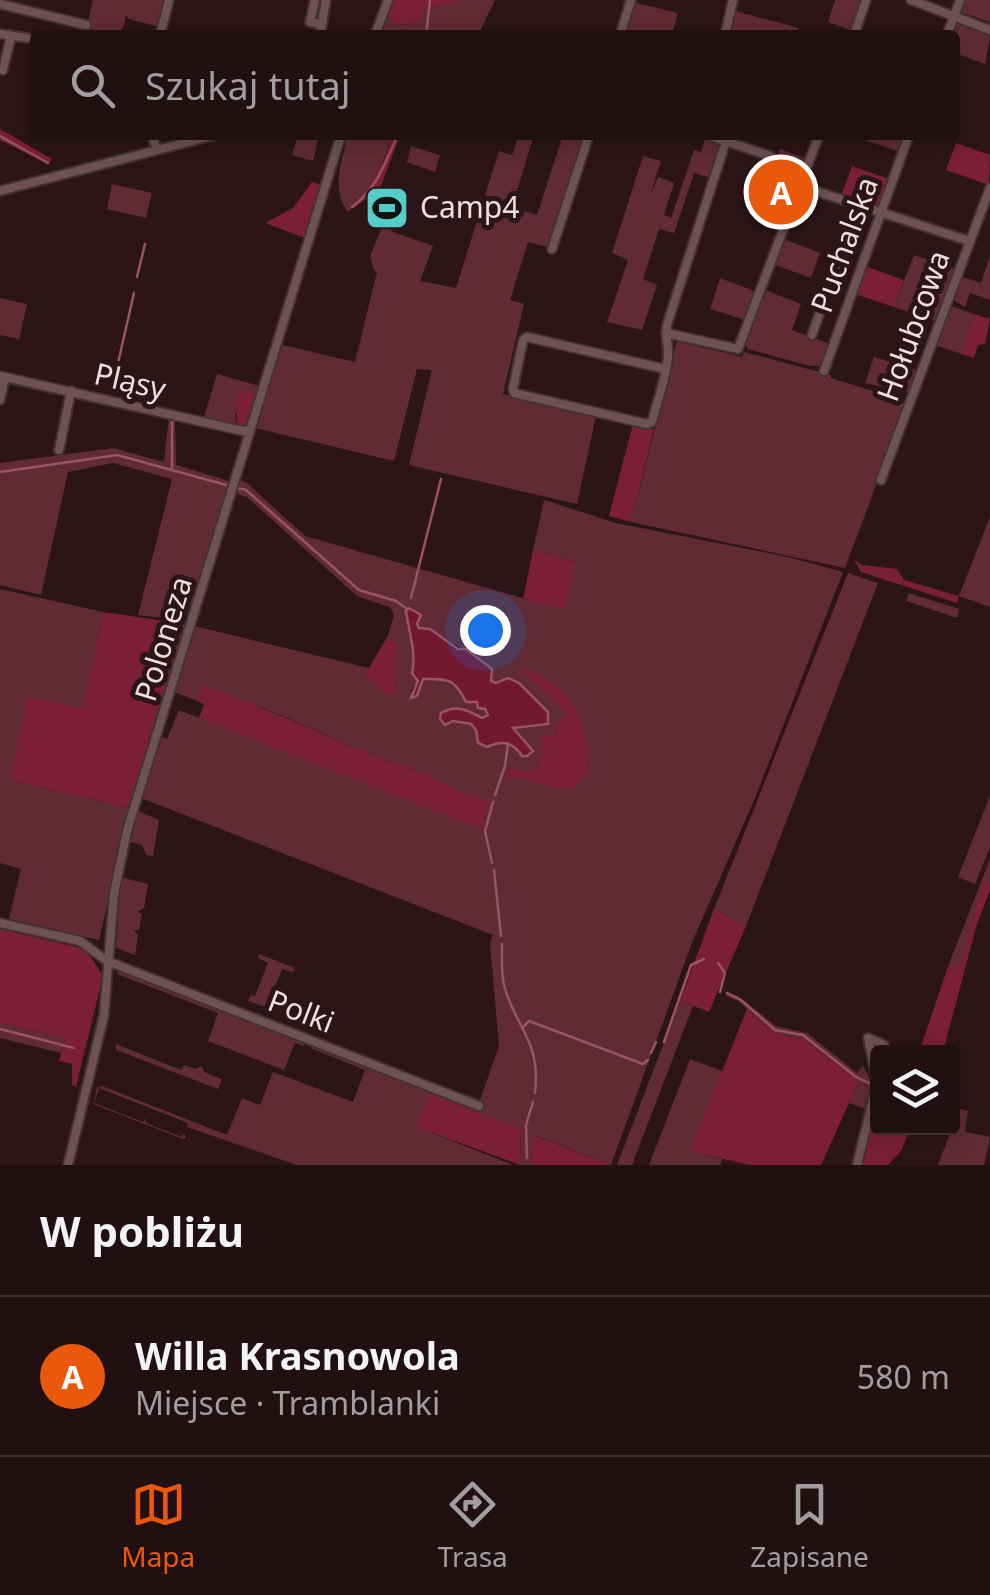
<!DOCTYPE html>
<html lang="pl">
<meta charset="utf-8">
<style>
:root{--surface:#201012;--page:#2d1e20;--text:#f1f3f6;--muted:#a29d9f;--line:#3d3032;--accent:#ea580c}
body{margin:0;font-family:"Noto Sans",sans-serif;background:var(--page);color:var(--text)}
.controls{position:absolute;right:30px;bottom:30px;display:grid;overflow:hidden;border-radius:10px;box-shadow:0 5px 25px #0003}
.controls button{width:90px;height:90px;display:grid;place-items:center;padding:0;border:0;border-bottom:2px solid var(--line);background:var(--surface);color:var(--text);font:50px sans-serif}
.you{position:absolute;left:485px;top:630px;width:35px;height:35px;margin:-25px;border:8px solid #fff;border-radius:50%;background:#1a73e8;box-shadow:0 0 0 15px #1a73e833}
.badge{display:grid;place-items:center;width:65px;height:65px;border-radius:50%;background:var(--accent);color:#fff;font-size:32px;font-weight:700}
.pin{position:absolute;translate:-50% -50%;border:5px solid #fff;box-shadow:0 2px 10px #0006}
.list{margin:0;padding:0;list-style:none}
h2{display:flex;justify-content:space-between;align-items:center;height:130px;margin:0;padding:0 40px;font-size:42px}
h2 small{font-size:32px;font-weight:400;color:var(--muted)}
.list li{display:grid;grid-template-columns:65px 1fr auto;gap:30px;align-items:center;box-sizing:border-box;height:160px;padding:0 40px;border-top:2px solid var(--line)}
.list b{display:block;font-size:38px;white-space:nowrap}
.list p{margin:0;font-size:32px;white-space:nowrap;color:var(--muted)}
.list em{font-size:32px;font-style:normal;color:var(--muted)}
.icon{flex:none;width:55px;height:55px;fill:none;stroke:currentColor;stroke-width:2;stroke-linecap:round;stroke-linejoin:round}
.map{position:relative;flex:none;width:990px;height:1165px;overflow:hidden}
.search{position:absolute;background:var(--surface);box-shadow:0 5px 25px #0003;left:30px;right:30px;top:30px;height:110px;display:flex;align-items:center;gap:25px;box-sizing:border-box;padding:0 35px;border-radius:10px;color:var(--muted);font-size:38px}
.sheet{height:290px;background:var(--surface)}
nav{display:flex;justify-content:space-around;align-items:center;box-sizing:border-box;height:140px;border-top:2px solid var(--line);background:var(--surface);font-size:28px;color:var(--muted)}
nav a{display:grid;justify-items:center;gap:5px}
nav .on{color:var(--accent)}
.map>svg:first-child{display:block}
.green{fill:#602b35;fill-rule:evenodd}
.forest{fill:#7a1f37}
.water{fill:#731831;stroke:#985366;stroke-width:2.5}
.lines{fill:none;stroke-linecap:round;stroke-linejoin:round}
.stream{stroke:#985366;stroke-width:2.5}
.minor-casing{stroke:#433234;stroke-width:12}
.minor{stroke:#6d5155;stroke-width:8}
.labels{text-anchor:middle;stroke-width:10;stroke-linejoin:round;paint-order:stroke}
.poi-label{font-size:30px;fill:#efdee0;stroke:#2b1518;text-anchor:start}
.street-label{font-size:30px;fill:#efdee0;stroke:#2b1518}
</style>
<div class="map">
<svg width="990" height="1165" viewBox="0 0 990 1165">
<rect width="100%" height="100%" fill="#2b1518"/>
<path class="green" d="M93 0H167L160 27 129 19 126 16 121 35H85Z
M459 0H495L478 35H377L385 15 400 25 416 23 425 8Z
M835 0H862L851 30 828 22Z
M964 0H990V22L960 12Z
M633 2 678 13 672 35 624 33Z
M735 11 799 28 796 35H748L730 31Z
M956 22 990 36 985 64 955 53V35H951Z
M298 135H319L313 161 292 155Z
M348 135H384L391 140 373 186 348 212C331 191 341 162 348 135Z
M519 135H534L512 207 537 215 563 135H586L550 248 528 242 510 300 524 304 503 394 596 416 577 504 409 465 432 370 417 369 394 461 255 428 279 344 355 362 377 272 374 270 370 256 385 220 394 223 391 231 433 246 420 281 456 288 499 151 512 155Z
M863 135H906L900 152 862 139Z
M705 139 721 146 711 178 694 173 674 233 659 229 643 279 657 285 642 330 607 322 628 260 612 253 643 156 661 161 650 196 658 177 674 183 664 215 671 218 694 150 701 152Z
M411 146 440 155 435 172 407 162Z
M780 149 805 158 799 177 777 158Z
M112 184 152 193 146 218 107 209Z
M784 239 820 253 811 278 775 265Z
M914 255 955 269 937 322 894 307Z
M990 256V300L970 293 965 307 951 298 959 276 981 283Z
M720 278 757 292 750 300 746 320 710 309Z
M765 290 801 304 792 330 830 344 823 366H810L748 349 745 344Z
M0 298 27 304 19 339 0 335Z
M949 305 974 314 961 354 935 345Z
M677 341 742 357 744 352 831 375V378L899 399 906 406 845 568 631 522Z
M874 357 919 371 911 393 865 383Z
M217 374 260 386 257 396 235 414 237 426 204 417Z
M169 416 175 418 176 465 229 481 226 493 229 494 193 613 184 614 182 620 138 615 172 479 113 463 68 472 41 595 0 585V463L113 448 164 462Z
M240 480 247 483 305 536 564 610 575 562 533 550 544 500 616 523 788 557 843 572 755 798 693 940 611 1165 534 1135 530 1165H520L521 1129 431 1095 417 1127 513 1165H297L187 1127 188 1123 99 1088 94 1103 143 1122 145 1118 146 1123 182 1137 184 1133 186 1138 183 1139 93 1104 97 1088 102 1086 227 1135 242 1098 260 1105 273 1072 353 1102 365 1070 310 1048 314 1045 468 1099 466 1094 480 1100 499 1046 490 944 493 935 141 798 162 737 167 739 179 710 481 828 488 800C460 796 437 777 410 768 368 755 330 737 290 719 262 707 232 698 204 686L197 701 174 692 194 626 369 668 364 677 395 694 396 644 388 636 394 615 390 607 357 596 247 497 236 494ZM408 616 417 621 419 628C443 639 486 653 491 681L496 683 508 678 519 683 533 698 532 728 519 725 513 728 524 738 519 754 512 744 501 742 487 747 478 743 476 730 471 724 453 721 449 725 461 708 486 719 488 714 477 702 466 701C457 682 441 674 420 681L417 697 411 691 418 680 412 675 415 665ZM523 672C574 682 587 726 589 772L573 790 539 784 526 778 538 766 546 738 555 735 556 726 566 712Z
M990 517V607L959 596Z
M848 573 878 583 746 926 714 909Z
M0 589 103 612 83 709 10 780 130 808 99 940 9 919 21 869 0 863Z
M909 593 959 609 957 618 906 601Z
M990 796V847L975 884 958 877Z
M136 810 159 820 153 856 146 855 142 845 127 841Z
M990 859V884L983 882 960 968 949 964Z
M120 877 148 884 144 908 137 912 142 914 139 930H134L138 935 135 955 113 947 117 938Z
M259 954 295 968 293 972 282 969 269 1002 273 1004 271 1009 248 1001 251 995 255 996 268 963 258 958Z
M118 969 303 1040 304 1046 295 1043 284 1070 208 1041 218 1013 117 974Z
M727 992 738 996 776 1026 807 1033 857 1073 863 1065 871 1081 865 1109 849 1103 859 1081 805 1040 774 1033 738 1001 726 996Z
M680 1001 693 1006 632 1165H617Z
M0 1023 65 1038 61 1053 0 1038Z
M116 1044 181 1070 184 1065 195 1069 202 1066 204 1072 222 1079 218 1089 116 1050Z
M690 1059 722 1071 691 1151 722 1159 720 1165H649Z
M953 1107 968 1111 965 1132 990 1137 984 1165H938L952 1128Z"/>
<path class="forest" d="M390 0H459L425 8 417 23 399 25 385 15Z
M0 129 52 159 48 164 0 140Z
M384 135 400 136 380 188 354 208 352 205C373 186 382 167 391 140Z
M956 143 990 155 989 185 946 170Z
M852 166 889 179 879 208 841 196Z
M312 182 321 185 305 238 265 223 293 208Z
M865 266 904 280 894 307 855 294Z
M974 314 990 319 985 344 978 345 974 358 961 354Z
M246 390 253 391 257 396 245 427 237 426 236 400 240 391Z
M633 424 654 429 631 522 609 516Z
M533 550 575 562 565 610 523 599Z
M854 560 863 565 897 569 904 580 959 596 957 603 861 572Z
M103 612 186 624 130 808 10 780 28 697 83 708Z
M388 636 397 644 395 695 389 696 364 676Z
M526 668C576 690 587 720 589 772L573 790 539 784 526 778 505 779 509 767 531 773 538 766 543 745 537 738 555 735 556 726 566 712 523 672Z
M203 685C232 697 261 707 289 719 330 737 368 755 410 768 437 777 461 796 489 800L481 829 199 718 204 704 197 701Z
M983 881 990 884V890L976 927 943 1052H919L949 964 960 967Z
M714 909 746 926 709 1012 680 1001Z
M0 929 86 949 103 976 76 1087 72 1085V1064L59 1061 65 1038 0 1023Z
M747 1009 774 1033 805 1040 859 1081 821 1165H749L690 1151Z
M430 1094 521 1129 520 1165 416 1127Z
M874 1112H877L878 1128H911L901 1151 888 1165H862Z
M533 1135 611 1165H530Z"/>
<path class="water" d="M409 608 421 615 417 624 419 628 430 629 458 649H466L492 669 491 681 496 683 508 678 519 683 548 712V724L513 728 533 751 527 756H522C513 742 503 740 487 747L478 743 476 730 471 724 453 721 445 725 440 719 441 713C457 704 467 710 482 718L488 715 485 709 478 708 477 702H466C454 677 446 679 423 679L417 696 411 698 418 681 412 673C417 654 408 628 406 611Z"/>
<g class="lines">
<path class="stream" d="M426 35 430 0
M0 136 48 163
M352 207C376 189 384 166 396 139
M137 277 145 244
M118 363 134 293
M172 468V419
M0 472 117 455 230 486
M237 488 246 490 359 590 396 601 407 609
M411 598 441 479
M495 795 505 766 508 744
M492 863 485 831 493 802
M494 870 501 936
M502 944C502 957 501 973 504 985 515 1028 541 1039 535 1093
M718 963 725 973 720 992
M727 993 741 1000 775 1030 803 1035 856 1077 869 1083
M524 1026 529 1021 643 1064 648 1060
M0 1029 74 1048
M664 1042 691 965 704 959
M651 1053 656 1042
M527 1158 526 1125 533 1102"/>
<defs>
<path id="minor" d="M315 0 310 22 321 24
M911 0 990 30
M0 4 86 25
M0 34 27 38
M160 35 169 0
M320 35 326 0
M375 35 388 0
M620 35 631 0
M725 35 733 0
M854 35 866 0
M947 35 960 0
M3 70 11 36
M152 135 157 150
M707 135 770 156 800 186 969 241
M0 191 215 135
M552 249 589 135
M666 333 738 349 819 135
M812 335 858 205
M665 369 527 337 523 340 513 389 514 393 647 424 652 422C657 401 666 379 668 357 669 346 665 337 667 325L726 141
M824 371 909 135
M0 376 243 431 250 430
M0 400 5 377
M59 450 71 391
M881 480 990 188
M0 923 80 941 107 961 479 1106
M868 1038 877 1081
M868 1038 884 1045 883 1052
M68 1165 104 1015 114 894 127 831 341 135
M857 1165 878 1079"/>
</defs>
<use href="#minor" class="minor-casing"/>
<use href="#minor" class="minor"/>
</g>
<defs>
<symbol id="stadium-square" viewBox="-11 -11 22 22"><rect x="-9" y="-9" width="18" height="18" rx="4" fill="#54cdc6" stroke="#2b1518"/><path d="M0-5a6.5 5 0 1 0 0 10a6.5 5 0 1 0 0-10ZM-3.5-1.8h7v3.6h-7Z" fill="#111"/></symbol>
</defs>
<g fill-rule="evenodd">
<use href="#stadium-square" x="362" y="183" width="50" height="50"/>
</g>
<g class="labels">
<g class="poi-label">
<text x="420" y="218">Camp4</text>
</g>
<g class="street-label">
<text transform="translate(845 245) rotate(-70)" y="10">Puchalska</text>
<text transform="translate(914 326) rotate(-70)" y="10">Hołubcowa</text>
<text transform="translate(130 382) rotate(13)" y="10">Pląsy</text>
<text transform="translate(164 639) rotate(-73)" y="10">Poloneza</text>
<text transform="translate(301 1012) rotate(21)" y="10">Polki</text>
</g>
</g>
</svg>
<div class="controls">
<button><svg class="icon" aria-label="layers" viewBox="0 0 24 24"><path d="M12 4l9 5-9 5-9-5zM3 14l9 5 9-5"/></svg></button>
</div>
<div class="you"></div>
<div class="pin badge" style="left:781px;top:192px">A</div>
<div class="search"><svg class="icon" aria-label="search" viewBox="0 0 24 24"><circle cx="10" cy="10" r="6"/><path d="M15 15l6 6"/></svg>Szukaj tutaj</div>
</div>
<section class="sheet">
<h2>W pobliżu<small></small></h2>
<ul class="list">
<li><span class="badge">A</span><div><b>Willa Krasnowola</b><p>Miejsce · Tramblanki</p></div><em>580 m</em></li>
</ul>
</section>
<nav>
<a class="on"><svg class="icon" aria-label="map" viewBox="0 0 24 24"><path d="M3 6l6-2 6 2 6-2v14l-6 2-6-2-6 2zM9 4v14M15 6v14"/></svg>Mapa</a>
<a><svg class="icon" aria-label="directions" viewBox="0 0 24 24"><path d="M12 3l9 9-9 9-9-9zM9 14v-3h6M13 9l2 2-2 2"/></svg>Trasa</a>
<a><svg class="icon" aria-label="saved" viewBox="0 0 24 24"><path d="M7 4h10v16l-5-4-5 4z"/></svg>Zapisane</a>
</nav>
